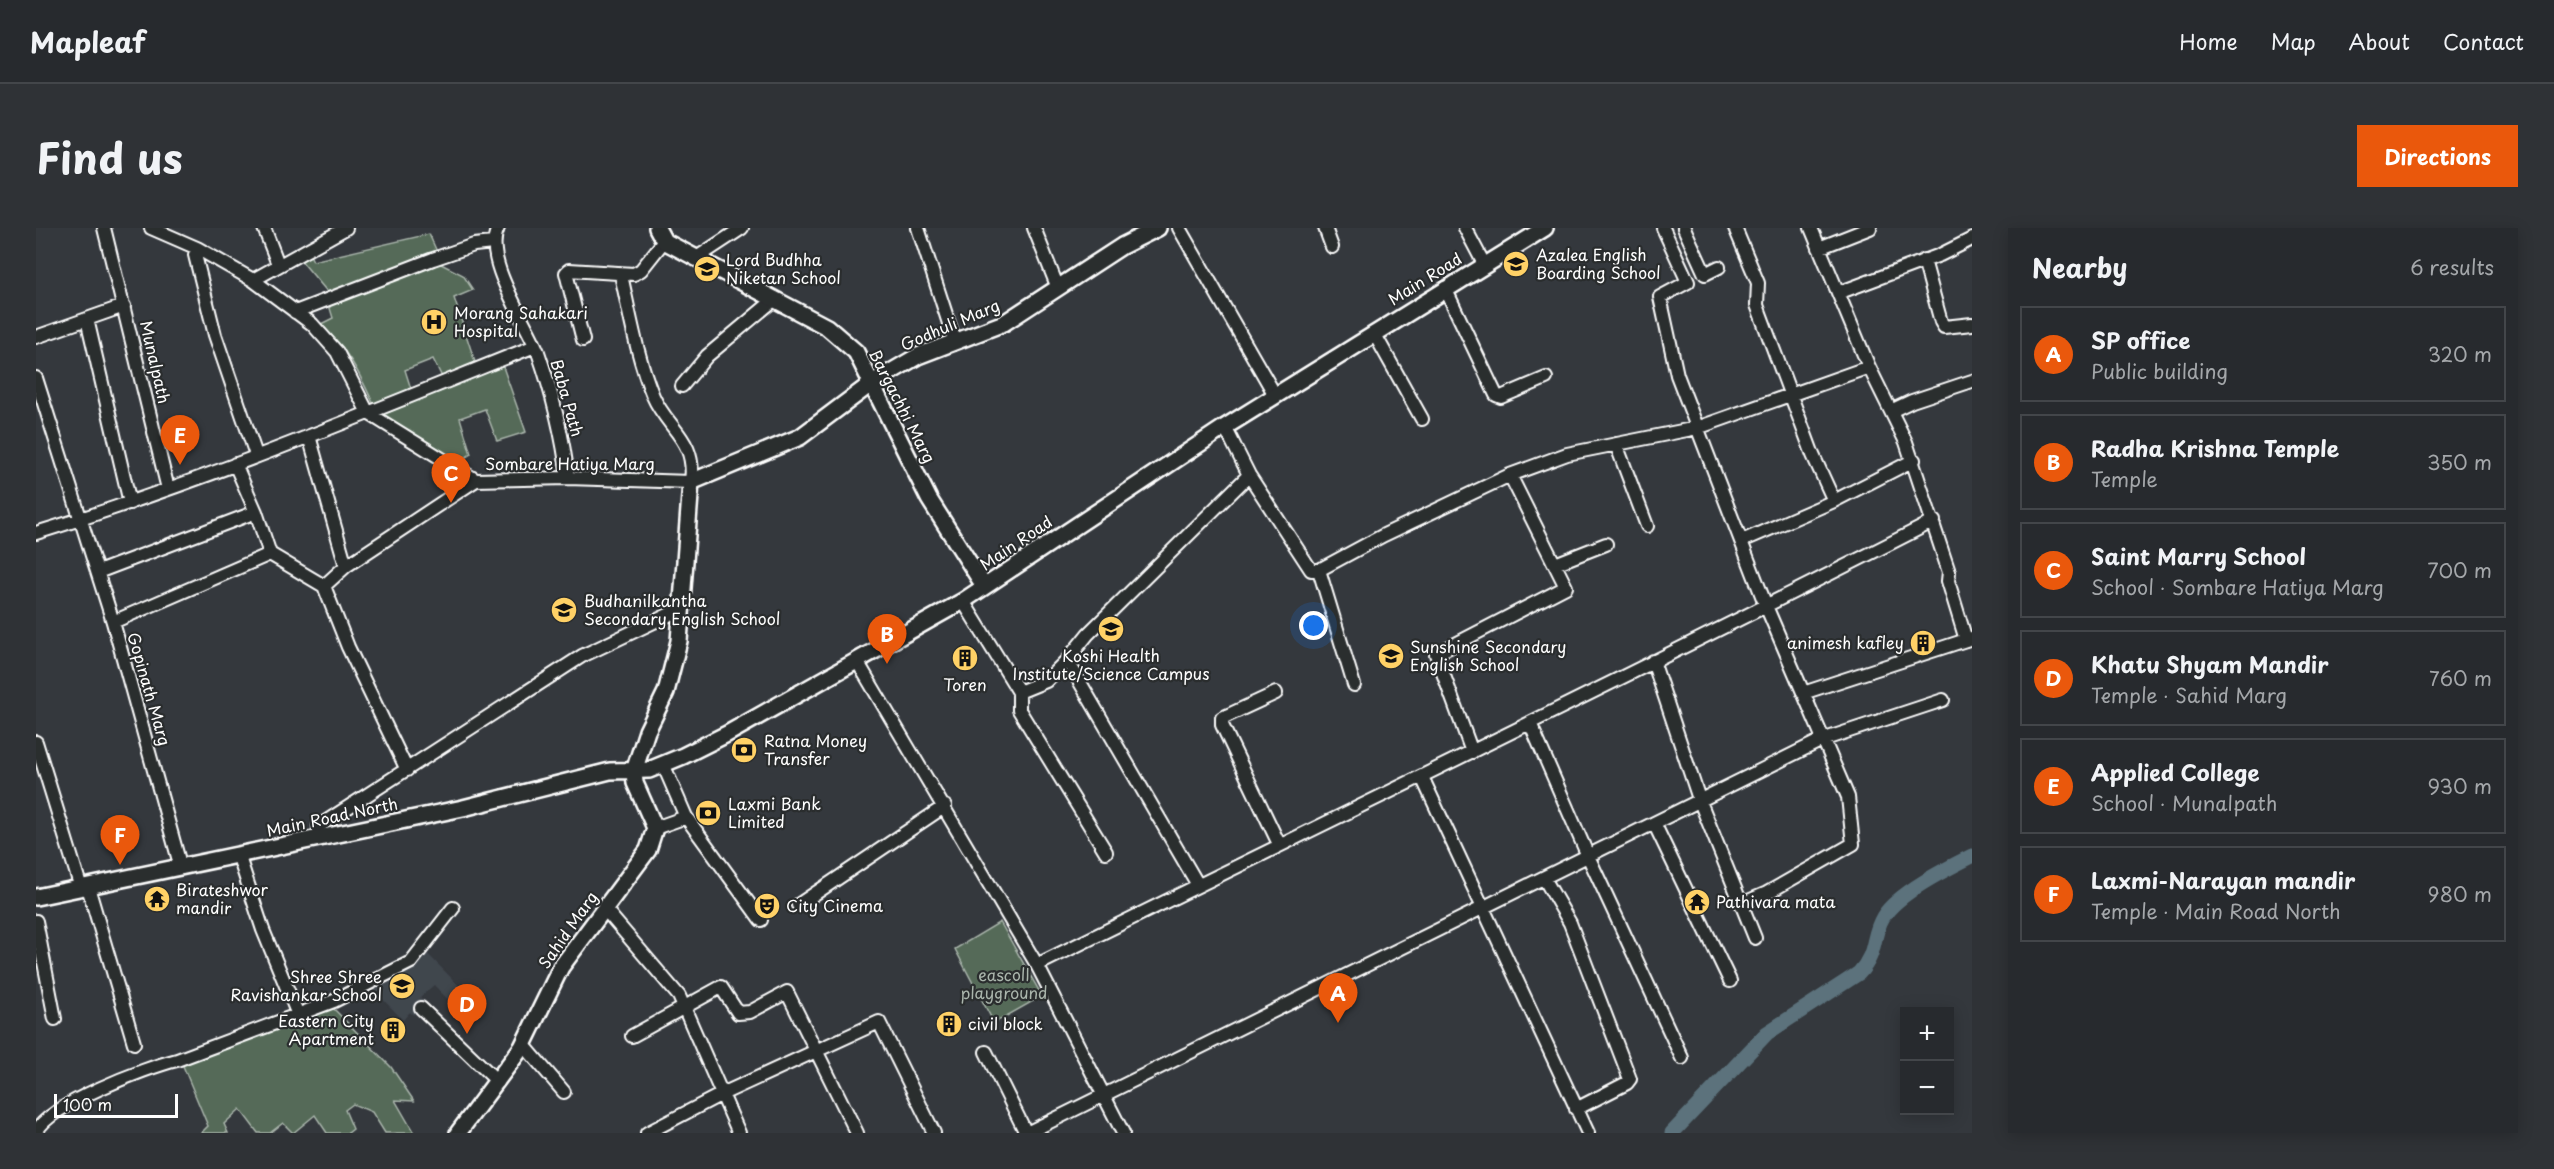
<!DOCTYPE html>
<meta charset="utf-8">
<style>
:root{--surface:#272a2e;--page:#2f3236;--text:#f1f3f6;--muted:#a4a7aa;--line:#43464a;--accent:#ea580c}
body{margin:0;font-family:"Playpen Sans",sans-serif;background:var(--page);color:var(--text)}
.controls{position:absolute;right:18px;bottom:18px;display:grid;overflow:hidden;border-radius:0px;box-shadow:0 3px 15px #0003}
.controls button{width:54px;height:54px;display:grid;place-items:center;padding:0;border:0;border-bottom:2px solid var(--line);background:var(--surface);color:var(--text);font:30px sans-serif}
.scale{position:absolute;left:18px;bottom:15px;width:124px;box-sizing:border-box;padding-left:6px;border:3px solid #fff;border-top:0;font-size:16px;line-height:21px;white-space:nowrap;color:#fff;-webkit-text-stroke:4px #2a2d2e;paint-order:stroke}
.you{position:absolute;left:1278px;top:398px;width:21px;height:21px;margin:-15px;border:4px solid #fff;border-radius:50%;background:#1a73e8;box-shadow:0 0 0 9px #1a73e833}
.badge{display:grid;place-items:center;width:39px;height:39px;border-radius:50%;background:var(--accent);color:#fff;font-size:20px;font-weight:700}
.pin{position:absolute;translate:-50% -50px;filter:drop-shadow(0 2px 3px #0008)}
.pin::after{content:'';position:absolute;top:32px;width:21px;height:18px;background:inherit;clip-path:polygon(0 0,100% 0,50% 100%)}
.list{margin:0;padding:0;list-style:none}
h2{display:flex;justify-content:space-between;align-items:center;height:78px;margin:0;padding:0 24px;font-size:26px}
h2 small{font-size:20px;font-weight:400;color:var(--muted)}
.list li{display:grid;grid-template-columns:39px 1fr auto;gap:18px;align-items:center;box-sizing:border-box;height:96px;margin:0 12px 12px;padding:0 12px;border:2px solid var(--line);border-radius:0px}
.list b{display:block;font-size:22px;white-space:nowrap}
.list p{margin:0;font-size:20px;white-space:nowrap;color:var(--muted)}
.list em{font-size:20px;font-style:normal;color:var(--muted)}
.map{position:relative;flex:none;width:1936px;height:905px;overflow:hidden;border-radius:0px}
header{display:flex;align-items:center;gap:36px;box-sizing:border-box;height:84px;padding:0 30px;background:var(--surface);border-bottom:2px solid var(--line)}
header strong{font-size:28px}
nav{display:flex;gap:33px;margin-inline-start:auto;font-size:21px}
.intro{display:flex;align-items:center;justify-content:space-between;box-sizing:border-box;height:144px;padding:0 36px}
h1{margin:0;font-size:42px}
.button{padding:15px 27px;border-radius:0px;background:var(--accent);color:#fff;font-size:21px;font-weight:700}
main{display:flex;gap:36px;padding:0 36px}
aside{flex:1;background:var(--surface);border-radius:0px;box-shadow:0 3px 15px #0003}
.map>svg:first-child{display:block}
.built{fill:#40464e}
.green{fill:#546b58;stroke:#aab5ac;stroke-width:1.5}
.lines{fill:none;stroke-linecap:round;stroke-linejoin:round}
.river{stroke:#5b727c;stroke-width:15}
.minor-casing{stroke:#fff;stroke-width:16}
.major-casing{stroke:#fff;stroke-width:20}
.minor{stroke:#2a2d2e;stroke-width:12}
.major{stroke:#2a2d2e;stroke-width:15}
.labels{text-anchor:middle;stroke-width:4.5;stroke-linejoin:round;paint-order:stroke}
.poi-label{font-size:16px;fill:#fff;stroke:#2a2d2e;text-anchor:start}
.street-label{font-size:16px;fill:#fff;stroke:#2a2d2e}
.park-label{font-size:16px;fill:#aab5ac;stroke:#2a2d2e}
</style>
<header>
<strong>Mapleaf</strong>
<nav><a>Home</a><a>Map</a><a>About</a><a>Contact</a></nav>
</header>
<div class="intro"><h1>Find us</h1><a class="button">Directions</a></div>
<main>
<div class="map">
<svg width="1936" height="905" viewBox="0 0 1936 905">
<rect width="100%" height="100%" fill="#34383d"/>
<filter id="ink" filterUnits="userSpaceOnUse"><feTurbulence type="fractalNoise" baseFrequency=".0167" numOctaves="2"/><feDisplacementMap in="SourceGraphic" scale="12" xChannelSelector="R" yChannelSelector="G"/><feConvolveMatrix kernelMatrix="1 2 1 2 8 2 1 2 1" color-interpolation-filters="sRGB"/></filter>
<g filter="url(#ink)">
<path class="built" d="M388 722 432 767 421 781 398 757 384 769 390 774 377 787 374 784 367 792 334 758Z"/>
<path class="green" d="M393 6 402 26 294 67 263 30 272 23 277 33Z
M401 34 427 47 437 62 418 70 441 140 408 153 397 131 369 142 376 164 338 177C324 147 311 118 283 97L297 90 293 77Z
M466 136 490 204 461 213 449 181 424 190 435 226 422 234 343 185Z
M964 694 1006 768 958 795 919 721Z
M295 778 355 839 378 873 359 872 378 905H349L336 884 317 876 309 882 317 901 312 905H291L279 887 257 905 247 895 234 905H222L204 881 188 896 192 905H165L172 898 145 833Z"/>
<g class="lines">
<path class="river" d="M1636 905 1731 805 1823 745C1842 724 1835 709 1847 689 1862 665 1910 641 1936 628"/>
<defs>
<path id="minor" d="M68 0 132 261
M115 0 161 20 217 52 276 96 301 124 332 185 440 252
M228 0 242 36
M462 0C446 31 490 93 502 124 516 165 527 208 532 250
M882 0 919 114
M998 0 1022 60
M1143 0 1239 167
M1289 0 1296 19
M1429 0 1448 36
M1627 0 1652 54 1624 69 1641 147 1730 378 1812 569 1817 616 1731 665 1705 676
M1648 0 1669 46 1683 39
M1699 0 1722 55 1721 77 1777 227 1798 273
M1775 0 1833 139 1870 214 1913 344 1912 353 1930 412 1936 410
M161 20 159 27 179 107 220 227
M1783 20 1834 0
M662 29 706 0
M1888 32 1905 94 1908 99 1936 96
M217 52 310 0
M1409 60 1460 167 1465 169 1510 150
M1802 65 1904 27 1936 11
M259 84 397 31 438 17 457 15
M51 91 94 275
M1338 105 1386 191
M0 109 88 78
M547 112 530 45 533 42 598 46 605 42 628 13
M0 150 77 394 145 640
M646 158 671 128 739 71
M1855 183 1876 173 1936 153
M1189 199 1213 247 1275 342H1283L1348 307 1474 247 1531 226 1661 200 1833 139
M273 208 310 338
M1580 216 1611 298
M199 236 220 284 234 326 288 358
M0 305C170 253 334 184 499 118
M1706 313 1798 273 1878 232
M1519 336 1570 316
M1283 342 1318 457
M62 344 220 284
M927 373 983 464V482L1070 624
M77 394 234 326
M1031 432 1162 657
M821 433 1001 737 1087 905
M1617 433 1663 571 1719 710
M983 464 1010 453 1031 432 1052 406 1213 247
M1240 465 1186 490V497L1243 616
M1767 465 1930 412
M1494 495 1552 628 1646 830
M0 514 45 660
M1436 524 1400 426 1530 359 1474 247
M627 536 650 589
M371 542 312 419 288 358 310 338 440 252 532 250 655 254C661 211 631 201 617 168 601 129 594 87 585 47
M1386 549 1552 905
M1618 595 1694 753
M619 600 650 589 725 692
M283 611V598L546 428 647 380
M202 626 227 702 262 787
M1508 650 1534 695 1594 851 1591 855 1540 881
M52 659 98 815
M762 677 909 578
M568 680 643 768 703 905
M0 693 19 791
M1001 737C1300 589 1601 445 1898 293
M385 780 462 854
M596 808 685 759 702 785 714 784 751 764 821 905
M487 816 528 864
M950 824 990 905
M0 904C14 876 109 840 141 832L298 773 375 734 417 680
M611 905 686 866 843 794 898 905
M991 905 1786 512 1907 472"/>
<path id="major" d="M621 0 628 13 791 99 820 124 893 271 948 358
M0 669 427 580 574 543 613 542 647 528 691 506 927 373 1189 199 1509 0
M422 905 486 819 525 739 612 622 619 600 599 555 598 543 611 503 630 464 643 413 655 254 764 209 836 155 882 128 968 95 1086 18 1122 0"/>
</defs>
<use href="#minor" class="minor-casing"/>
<use href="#major" class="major-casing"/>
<use href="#minor" class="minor"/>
<use href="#major" class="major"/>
</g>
</g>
<defs>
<symbol id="school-disc" viewBox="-11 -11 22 22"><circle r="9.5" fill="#ffd166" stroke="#2a2d2e"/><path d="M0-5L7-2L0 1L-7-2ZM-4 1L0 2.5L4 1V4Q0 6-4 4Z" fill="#111"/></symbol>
<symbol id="hospital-disc" viewBox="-11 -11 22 22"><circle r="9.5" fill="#ffd166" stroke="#2a2d2e"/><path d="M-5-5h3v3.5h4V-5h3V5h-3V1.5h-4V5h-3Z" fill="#111"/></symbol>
<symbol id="building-disc" viewBox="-11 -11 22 22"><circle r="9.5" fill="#ffd166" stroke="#2a2d2e"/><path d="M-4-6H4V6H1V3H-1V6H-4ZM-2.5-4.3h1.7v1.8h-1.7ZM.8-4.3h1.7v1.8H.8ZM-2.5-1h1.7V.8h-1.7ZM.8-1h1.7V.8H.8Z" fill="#111"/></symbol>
<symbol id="bank-disc" viewBox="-11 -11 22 22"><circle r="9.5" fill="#ffd166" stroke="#2a2d2e"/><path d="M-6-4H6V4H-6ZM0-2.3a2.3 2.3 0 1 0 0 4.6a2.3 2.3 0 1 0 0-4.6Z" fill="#111"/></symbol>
<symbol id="temple-disc" viewBox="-11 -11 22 22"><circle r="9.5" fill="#ffd166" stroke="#2a2d2e"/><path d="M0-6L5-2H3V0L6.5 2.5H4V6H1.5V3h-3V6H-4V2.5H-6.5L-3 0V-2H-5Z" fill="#111"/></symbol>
<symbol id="theatre-disc" viewBox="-11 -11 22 22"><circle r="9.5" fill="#ffd166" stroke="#2a2d2e"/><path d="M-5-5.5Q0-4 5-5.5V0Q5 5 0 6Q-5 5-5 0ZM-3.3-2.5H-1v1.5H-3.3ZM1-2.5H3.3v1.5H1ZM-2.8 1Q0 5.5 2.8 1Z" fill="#111"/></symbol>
</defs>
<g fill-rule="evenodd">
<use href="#school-disc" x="1465" y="21" width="30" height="30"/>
<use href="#school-disc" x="656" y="26" width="30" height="30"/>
<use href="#hospital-disc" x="383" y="79" width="30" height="30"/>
<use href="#school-disc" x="513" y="367" width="30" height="30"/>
<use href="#school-disc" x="1060" y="386" width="30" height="30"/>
<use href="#building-disc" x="1872" y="400" width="30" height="30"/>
<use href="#school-disc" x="1340" y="413" width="30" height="30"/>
<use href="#building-disc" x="914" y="415" width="30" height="30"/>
<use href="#bank-disc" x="693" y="507" width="30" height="30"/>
<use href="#bank-disc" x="657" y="570" width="30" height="30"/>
<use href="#temple-disc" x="106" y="656" width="30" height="30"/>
<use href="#temple-disc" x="1646" y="659" width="30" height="30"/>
<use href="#theatre-disc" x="716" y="663" width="30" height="30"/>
<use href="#school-disc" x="351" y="743" width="30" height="30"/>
<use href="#building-disc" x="898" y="781" width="30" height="30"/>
<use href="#building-disc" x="342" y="787" width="30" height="30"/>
</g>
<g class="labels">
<g class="poi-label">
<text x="1500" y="33">Azalea English<tspan x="1500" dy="18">Boarding School</tspan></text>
<text x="690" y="38">Lord Budhha<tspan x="690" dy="18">Niketan School</tspan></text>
<text x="418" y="91">Morang Sahakari<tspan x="418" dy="18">Hospital</tspan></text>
<text x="548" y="379">Budhanilkantha<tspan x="548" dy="18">Secondary English School</tspan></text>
<text x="1868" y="421" text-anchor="end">animesh kafley</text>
<text x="1374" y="425">Sunshine Secondary<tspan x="1374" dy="18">English School</tspan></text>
<text x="1075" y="434" text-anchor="middle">Koshi Health<tspan x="1075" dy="18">Institute/Science Campus</tspan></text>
<text x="929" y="463" text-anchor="middle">Toren</text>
<text x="728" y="519">Ratna Money<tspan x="728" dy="18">Transfer</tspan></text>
<text x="692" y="582">Laxmi Bank<tspan x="692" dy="18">Limited</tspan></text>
<text x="140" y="668">Birateshwor<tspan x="140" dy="18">mandir</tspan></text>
<text x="1680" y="680">Pathivara mata</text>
<text x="750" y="684">City Cinema</text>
<text x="346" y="755" text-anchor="end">Shree Shree<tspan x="346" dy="18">Ravishankar School</tspan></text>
<text x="338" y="799" text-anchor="end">Eastern City<tspan x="338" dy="18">Apartment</tspan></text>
<text x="932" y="802">civil block</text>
</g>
<g class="street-label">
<text transform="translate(1389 51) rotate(-32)" y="6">Main Road</text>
<text transform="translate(914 97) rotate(-23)" y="6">Godhuli Marg</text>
<text transform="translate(119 134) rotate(77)" y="6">Munalpath</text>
<text transform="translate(531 170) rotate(74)" y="6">Baba Path</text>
<text transform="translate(866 178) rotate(63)" y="6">Bargachhi Marg</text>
<text x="534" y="242">Sombare Hatiya Marg</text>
<text transform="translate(980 315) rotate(-34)" y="6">Main Road</text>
<text transform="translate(113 461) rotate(74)" y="6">Gopinath Marg</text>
<text transform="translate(296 589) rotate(-12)" y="6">Main Road North</text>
<text transform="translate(532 702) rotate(-55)" y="6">Sahid Marg</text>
</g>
<g class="park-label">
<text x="968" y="753">eascoll<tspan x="968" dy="18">playground</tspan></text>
</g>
</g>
</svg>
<div class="controls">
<button>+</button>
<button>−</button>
</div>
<div class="scale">100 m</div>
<div class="you"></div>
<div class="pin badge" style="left:1302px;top:795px">A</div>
<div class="pin badge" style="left:851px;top:436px">B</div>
<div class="pin badge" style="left:415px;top:275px">C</div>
<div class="pin badge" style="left:431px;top:806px">D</div>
<div class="pin badge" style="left:144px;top:237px">E</div>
<div class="pin badge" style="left:84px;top:637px">F</div>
</div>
<aside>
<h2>Nearby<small>6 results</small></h2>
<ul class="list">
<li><span class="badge">A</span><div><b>SP office</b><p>Public building</p></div><em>320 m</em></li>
<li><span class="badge">B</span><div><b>Radha Krishna Temple</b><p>Temple</p></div><em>350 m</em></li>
<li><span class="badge">C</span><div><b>Saint Marry School</b><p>School · Sombare Hatiya Marg</p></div><em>700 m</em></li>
<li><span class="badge">D</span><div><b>Khatu Shyam Mandir</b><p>Temple · Sahid Marg</p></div><em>760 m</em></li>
<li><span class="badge">E</span><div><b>Applied College</b><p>School · Munalpath</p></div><em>930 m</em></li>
<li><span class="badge">F</span><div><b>Laxmi-Narayan mandir</b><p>Temple · Main Road North</p></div><em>980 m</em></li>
</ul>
</aside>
</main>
